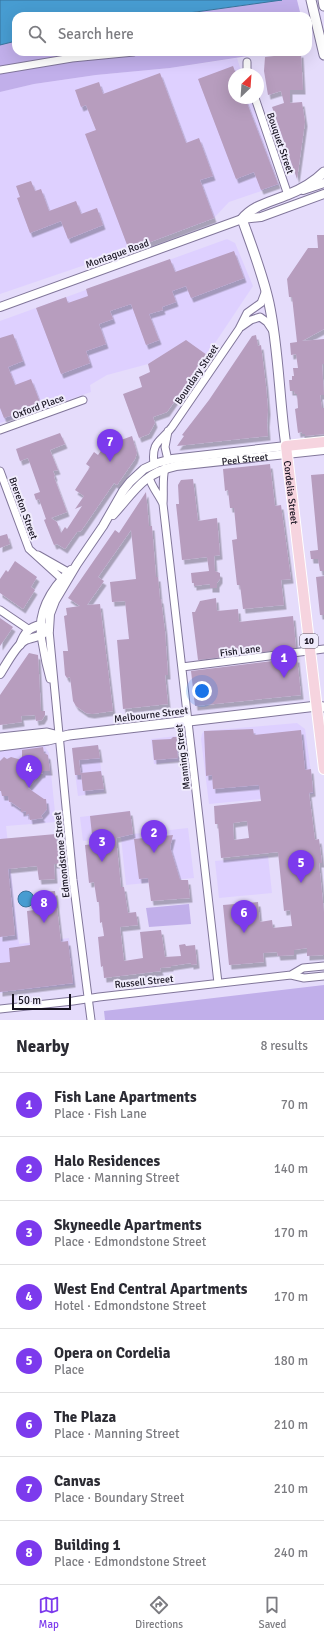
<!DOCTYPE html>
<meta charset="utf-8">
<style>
:root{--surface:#fff;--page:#f7f7f7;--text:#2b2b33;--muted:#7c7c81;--line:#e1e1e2;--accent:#7c3aed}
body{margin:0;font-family:Signika,sans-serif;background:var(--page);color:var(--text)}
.compass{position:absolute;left:228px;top:68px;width:36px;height:36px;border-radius:50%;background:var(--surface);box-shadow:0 4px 16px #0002;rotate:25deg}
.scale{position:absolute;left:12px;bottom:10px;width:59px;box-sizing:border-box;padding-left:4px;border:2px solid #171320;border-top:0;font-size:11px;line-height:14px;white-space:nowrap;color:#171320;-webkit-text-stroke:3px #f0ecfc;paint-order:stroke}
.you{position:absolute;left:202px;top:691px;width:14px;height:14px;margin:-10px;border:3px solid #fff;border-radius:50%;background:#1a73e8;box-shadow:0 0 0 6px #1a73e833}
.badge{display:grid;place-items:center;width:26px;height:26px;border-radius:50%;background:var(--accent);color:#fff;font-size:13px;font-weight:700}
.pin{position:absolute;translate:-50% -33px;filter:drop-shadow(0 1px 2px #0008)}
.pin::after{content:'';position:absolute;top:21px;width:14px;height:12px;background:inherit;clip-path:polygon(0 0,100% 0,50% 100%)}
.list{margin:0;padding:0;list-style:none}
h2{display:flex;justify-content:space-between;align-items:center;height:52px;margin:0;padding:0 16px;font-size:17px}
h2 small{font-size:13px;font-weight:400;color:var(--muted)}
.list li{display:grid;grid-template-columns:26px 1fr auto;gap:12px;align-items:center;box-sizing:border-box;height:64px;padding:0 16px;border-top:1px solid var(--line)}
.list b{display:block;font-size:15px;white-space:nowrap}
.list p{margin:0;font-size:13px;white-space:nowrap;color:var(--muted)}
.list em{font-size:13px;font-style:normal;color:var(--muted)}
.icon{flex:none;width:22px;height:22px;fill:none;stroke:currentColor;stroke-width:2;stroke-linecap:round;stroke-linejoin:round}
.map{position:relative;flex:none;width:324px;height:1020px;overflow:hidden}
.search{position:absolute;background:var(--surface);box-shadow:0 4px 16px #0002;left:12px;right:12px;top:12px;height:44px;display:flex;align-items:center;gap:10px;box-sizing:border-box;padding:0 14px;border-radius:12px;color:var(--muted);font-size:15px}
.sheet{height:564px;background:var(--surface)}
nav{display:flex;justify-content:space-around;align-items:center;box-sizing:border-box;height:56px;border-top:1px solid var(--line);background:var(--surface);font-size:11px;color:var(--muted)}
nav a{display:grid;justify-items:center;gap:2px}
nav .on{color:var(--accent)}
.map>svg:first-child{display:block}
.built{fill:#ded0ff}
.green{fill:#c1afea}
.water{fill:#479cd1;stroke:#39739c}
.building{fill:#b79dbe;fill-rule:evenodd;filter:url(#shadow)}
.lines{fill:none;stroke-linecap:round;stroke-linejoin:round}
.minor-casing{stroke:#81769a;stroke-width:9}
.tertiary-casing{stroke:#81769a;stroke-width:10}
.secondary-casing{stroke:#81769a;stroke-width:11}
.primary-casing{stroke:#fff;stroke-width:12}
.minor{stroke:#fff;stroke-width:7}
.tertiary{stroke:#fff;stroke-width:8}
.secondary{stroke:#fff;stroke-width:9}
.primary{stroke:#f6d4df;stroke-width:10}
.labels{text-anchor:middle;stroke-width:4;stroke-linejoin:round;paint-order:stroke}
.shield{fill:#f0ecfc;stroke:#585462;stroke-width:1}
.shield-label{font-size:9px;font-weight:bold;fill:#171320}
.street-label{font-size:10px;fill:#171320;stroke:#f0ecfc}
</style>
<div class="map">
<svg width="324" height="1020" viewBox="0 0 324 1020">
<defs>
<filter id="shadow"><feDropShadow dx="2.5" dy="4.5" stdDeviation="0" flood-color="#0004"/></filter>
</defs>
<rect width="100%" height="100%" fill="#e5dcfb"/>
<path class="built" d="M237 58 242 74H234V98H250L279 185 229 202 214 218 129 250 0 294V92L34 84 96 75 170 68Z
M227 239 235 243 253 286 207 355 185 341 148 364 107 375 90 385 91 392 0 423V321Z
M297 723 305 729 314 794 209 804 201 739 202 734 204 731Z
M177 736 179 761 154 764 151 739Z
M44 745 49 753 56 822 6 826 19 944 69 938 75 985 0 993V750Z
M98 745 104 792 78 796 72 748Z
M130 811 133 834 188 828 194 878 126 885 121 837 83 841 80 817Z
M268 856 272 893 219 898 215 861Z"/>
<path class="green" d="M282 0H297L301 16H167Z
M16 41V52H273L170 68 96 75 34 84 0 92V45Z
M189 904 191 924 149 927 146 908Z
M324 985V1020H105L104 1011Z"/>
<path class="water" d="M0 0H282L167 16H16V41L0 45Z
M18 899a8 8 0 1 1 16 0a8 8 0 1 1-16 0Z"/>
<path class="building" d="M301 53 303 90H290V103L302 102 305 122 297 179 272 107 284 103 281 91 268 95 264 71 265 57Z
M233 66 236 74H234V98H245L278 184 261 190 254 172 236 179 198 79Z
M160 73 186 143 199 138 213 176 200 180 214 218 129 250 85 134 96 130 86 105 81 107 75 90 99 82 103 94Z
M31 181 35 191 41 189 49 211 76 201 81 214 97 208 103 225 68 239 61 221 30 233 17 198 20 197 16 186Z
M317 235H324V329L302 341 324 339V364H322L324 395H320L322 408H324V434L305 436V434H302V432L298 433 295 409 298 408 297 394H295L294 391H290L289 380H292V376H294L293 368H298L296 354 291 355 290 343 297 342 292 297H289L287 279 308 248H318Z
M234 251 244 278 191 298 186 286 172 291 176 302 162 307 163 310 149 314 159 340 146 345 131 304 110 311 113 319 99 324 106 344 86 351 90 363 61 374 36 308 66 297 68 303 88 296 86 289 170 259 175 272Z
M13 334 23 361 8 367 15 385 31 379 41 405 4 418 0 408V338Z
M256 335 258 346 261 345 266 386 268 410 267 423 268 436 177 446 184 436 182 435 209 400 252 336Z
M186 340 207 355 167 412 153 417 155 423 149 434 139 438 123 394 142 387 139 377 150 372 148 364Z
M60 433 65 444 50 450 58 470 53 471 55 476 54 477 67 512 51 518 57 522 61 533 65 527 67 529 82 506 75 509 84 496 75 490 90 467 86 464 94 452 98 455 103 448 108 451 113 443 132 436 137 453 135 459 117 485 114 483 81 531 77 532 65 549 57 544 54 545 44 520 46 519 39 499 36 500 34 494 40 492 28 458 20 461 16 449Z
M270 464 275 506 281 505 291 579 281 580 284 605 243 609 240 585H237L232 540 237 539 234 508H230L228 490 225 491 223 469Z
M324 474V571H320L318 559H311L310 551 318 550 311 475Z
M193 479 198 521 217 518 220 555 214 556 215 571 220 573V579L217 583V588H210V584L194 586V583H192L191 573 209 571 207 557 182 560 176 504H179L178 485 181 480Z
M146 492 149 526H152L156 577H158L160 599H161L165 631 168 675H165L168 704 123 709 117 640 129 639 125 601 112 602 110 582 136 579 131 530 98 577 104 581 87 605 100 604 113 711 92 714 86 713 76 706 73 701 70 677 67 678 65 675 63 651H68L64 616 67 615 66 608 80 606 68 598 115 530 119 533Z
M7 534 10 544 0 548V536Z
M15 561 37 577 31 587 35 590 23 609 0 593V579L6 570 8 572Z
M324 576V615H320L316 577Z
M216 598 217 611 238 609 239 622 293 616 296 648 198 660 192 612H195L200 601Z
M0 618 13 627 0 646Z
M29 653 38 655 41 711H45V715L42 720 36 721 35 715 21 716 22 722 0 725V695Z
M297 658 301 695 195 706 191 671Z
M253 729 254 735 301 730 305 770 311 769 313 792 309 793 315 840 319 839 322 863H319L324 912V955L307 956V948L294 950V955L278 956 277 952 263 953 264 962 229 965 223 905 258 902 260 922 272 920 273 928 292 926 290 910 284 911 278 852 221 858 218 824H215L214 806 261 801 259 785 213 789 212 775 206 776 204 731ZM247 821 249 838 234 840 233 823Z
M173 737H178L176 743 178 758 154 760 152 740 171 739Z
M98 745 100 758 79 760 81 775H75L72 748Z
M43 747 44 753 48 755 50 771H43V773L40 774 28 788 44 799H46L47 809 41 816 43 818 30 820 29 814 26 815V811L21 812V809L11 802H9L8 796H2L1 791H0V761L4 757 7 759 11 757 22 760V750Z
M101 771 104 789 83 791 81 773Z
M130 811 133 834 116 838 121 887H124L128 913 136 912 138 925 120 927 124 961 143 958 140 932 161 930 165 957 181 956 179 945 185 944 186 946 195 945 197 964 191 965V963L171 966V967L160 968 161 971 104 978 103 966 101 967 98 937 104 936 102 922 100 923 99 902H97L94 882 89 883 85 845 93 844 90 816Z
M56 834 59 864H54L55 879 39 880 37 866 8 869 15 935 0 937V839Z
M173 835 170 847 180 880H188L190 898 151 901 148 878 139 879 134 839Z
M55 891 61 942 68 941 73 983 0 992V963L10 962 9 948 30 945 27 911 42 909 40 892Z"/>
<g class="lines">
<defs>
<path id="minor" d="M0 70 72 58 134 52
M247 74V62
M255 98 288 195
M241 327 251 320 260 317 267 322 273 331
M0 430 83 400
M168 460 165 447 168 431
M154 464C151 441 161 442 172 427L239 329 247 313 261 303 266 290
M165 468C162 479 164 492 163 504L218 983
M0 471 29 549 62 579
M149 477C151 486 159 495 163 504
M38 555 68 572
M0 610 28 629
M49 630 73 880 91 1020
M41 636 46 663 50 679
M182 667 324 649
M291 975 303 968 324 966
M0 1009 73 1001 99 997 291 975 304 978 324 976"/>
<g id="tertiary">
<path d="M303 190 324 183"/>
<path d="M0 307 242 219 261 217 324 194"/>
<path id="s1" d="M113 515C134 492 143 473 176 466L324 450"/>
<path d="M49 630 50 614 55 601 77 564 103 526 123 491 130 482 144 469 157 463 172 459 286 446"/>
<path d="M41 636C38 609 52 588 71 570"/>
<path d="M20 645C24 633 29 627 41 625L45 628"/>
<path d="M0 674C6 665 15 647 24 641 30 637 39 638 44 633"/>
</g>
<path id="secondary" d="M311 0 324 55
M323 0 324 6
M286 446C279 399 279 350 269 303 263 275 252 247 242 219 253 205 271 202 287 195 300 190 314 182 324 172
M0 738 47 733 59 736
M0 746 48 740 69 735 317 706 324 707"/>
<g id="primary">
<path id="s2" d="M324 442 286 446 324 769"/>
</g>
</defs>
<use href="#minor" class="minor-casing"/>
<use href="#tertiary" class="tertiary-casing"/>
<use href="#secondary" class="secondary-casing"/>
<use href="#primary" class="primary-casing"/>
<use href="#minor" class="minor"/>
<use href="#tertiary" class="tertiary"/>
<use href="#secondary" class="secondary"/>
<use href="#primary" class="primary"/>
</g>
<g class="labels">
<rect class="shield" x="300" y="634" width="18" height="14" rx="3"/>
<g class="shield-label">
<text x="309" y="644">10</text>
</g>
<g class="street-label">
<text transform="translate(281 143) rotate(71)" y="4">Bouquet Street</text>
<text transform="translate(117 253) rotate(-20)" y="4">Montague Road</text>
<text transform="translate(196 374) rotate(-56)" y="4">Boundary Street</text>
<text transform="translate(38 406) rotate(-20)" y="4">Oxford Place</text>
<text dy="4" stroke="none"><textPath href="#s1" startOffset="151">Peel Street</textPath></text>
<text dy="4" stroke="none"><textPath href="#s2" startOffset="85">Cordelia Street</textPath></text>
<text transform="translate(24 508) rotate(70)" y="4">Brereton Street</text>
<text transform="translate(240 650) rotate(-7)" y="4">Fish Lane</text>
<text transform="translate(151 714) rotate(-7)" y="4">Melbourne Street</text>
<text transform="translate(182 757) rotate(-97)" y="4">Manning Street</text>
<text transform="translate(61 855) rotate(-96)" y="4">Edmondstone Street</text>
<text transform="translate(144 981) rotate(-6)" y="4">Russell Street</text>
</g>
</g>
</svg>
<svg class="compass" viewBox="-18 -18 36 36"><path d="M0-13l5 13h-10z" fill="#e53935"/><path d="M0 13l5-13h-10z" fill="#7c7c81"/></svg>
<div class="scale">50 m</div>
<div class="you"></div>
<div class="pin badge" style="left:284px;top:678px">1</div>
<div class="pin badge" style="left:154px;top:853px">2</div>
<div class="pin badge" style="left:102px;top:862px">3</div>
<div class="pin badge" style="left:29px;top:788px">4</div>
<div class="pin badge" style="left:301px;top:883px">5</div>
<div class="pin badge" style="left:244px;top:933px">6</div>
<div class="pin badge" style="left:110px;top:462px">7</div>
<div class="pin badge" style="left:44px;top:923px">8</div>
<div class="search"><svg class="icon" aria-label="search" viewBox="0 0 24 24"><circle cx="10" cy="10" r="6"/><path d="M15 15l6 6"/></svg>Search here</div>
</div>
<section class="sheet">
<h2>Nearby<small>8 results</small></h2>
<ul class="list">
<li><span class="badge">1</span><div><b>Fish Lane Apartments</b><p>Place · Fish Lane</p></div><em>70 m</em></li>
<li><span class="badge">2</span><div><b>Halo Residences</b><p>Place · Manning Street</p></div><em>140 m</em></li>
<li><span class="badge">3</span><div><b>Skyneedle Apartments</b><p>Place · Edmondstone Street</p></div><em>170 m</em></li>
<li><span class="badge">4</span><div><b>West End Central Apartments</b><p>Hotel · Edmondstone Street</p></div><em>170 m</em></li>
<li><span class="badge">5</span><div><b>Opera on Cordelia</b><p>Place</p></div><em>180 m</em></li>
<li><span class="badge">6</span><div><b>The Plaza</b><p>Place · Manning Street</p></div><em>210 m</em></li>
<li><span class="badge">7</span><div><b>Canvas</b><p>Place · Boundary Street</p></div><em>210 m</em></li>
<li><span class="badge">8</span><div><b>Building 1</b><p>Place · Edmondstone Street</p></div><em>240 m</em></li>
</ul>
</section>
<nav>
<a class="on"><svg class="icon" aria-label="map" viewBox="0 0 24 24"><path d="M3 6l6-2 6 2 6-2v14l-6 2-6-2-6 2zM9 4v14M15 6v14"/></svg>Map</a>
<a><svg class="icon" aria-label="directions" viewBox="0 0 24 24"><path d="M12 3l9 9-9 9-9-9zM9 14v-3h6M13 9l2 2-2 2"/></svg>Directions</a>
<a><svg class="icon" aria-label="saved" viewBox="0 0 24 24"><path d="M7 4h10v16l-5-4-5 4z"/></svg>Saved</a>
</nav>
